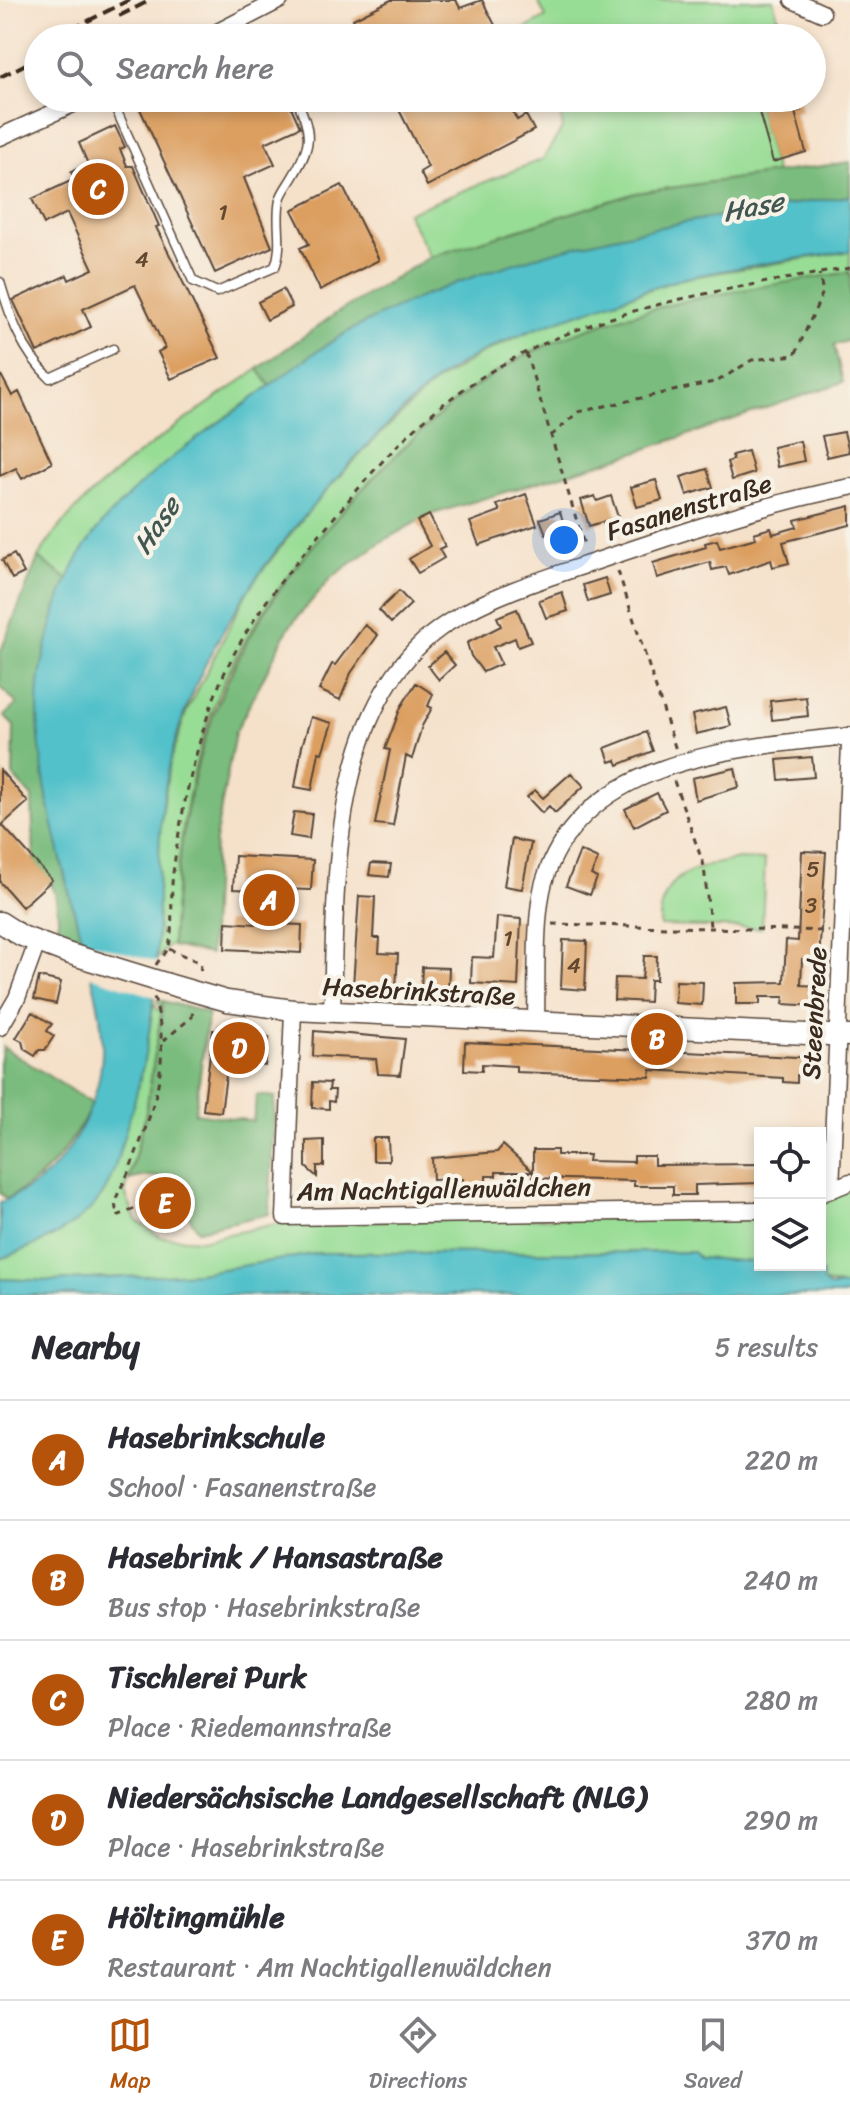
<!DOCTYPE html>
<meta charset="utf-8">
<style>
:root{--surface:#fff;--page:#f7f7f7;--text:#2b2b33;--muted:#7c7c81;--line:#e1e1e2;--accent:#b45309}
body{margin:0;font-family:Sriracha,sans-serif;background:var(--page);color:var(--text)}
.controls{position:absolute;right:24px;bottom:24px;display:grid;overflow:hidden;border-radius:0px;box-shadow:0 4px 12px #0003}
.controls button{width:72px;height:72px;display:grid;place-items:center;padding:0;border:0;border-bottom:2px solid var(--line);background:var(--surface);color:var(--text);font:40px sans-serif}
.you{position:absolute;left:564px;top:540px;width:28px;height:28px;margin:-20px;border:6px solid #fff;border-radius:50%;background:#1a73e8;box-shadow:0 0 0 12px #1a73e833}
.badge{display:grid;place-items:center;width:52px;height:52px;border-radius:50%;background:var(--accent);color:#fff;font-size:26px;font-weight:700}
.pin{position:absolute;translate:-50% -50%;border:4px solid #fff;box-shadow:0 2px 8px #0006}
.list{margin:0;padding:0;list-style:none}
h2{display:flex;justify-content:space-between;align-items:center;height:104px;margin:0;padding:0 32px;font-size:34px}
h2 small{font-size:26px;font-weight:400;color:var(--muted)}
.list li{display:grid;grid-template-columns:52px 1fr auto;gap:24px;align-items:center;box-sizing:border-box;height:120px;padding:0 32px;border-top:2px solid var(--line)}
.list b{display:block;font-size:30px;white-space:nowrap}
.list p{margin:0;font-size:26px;white-space:nowrap;color:var(--muted)}
.list em{font-size:26px;font-style:normal;color:var(--muted)}
.icon{flex:none;width:44px;height:44px;fill:none;stroke:currentColor;stroke-width:2;stroke-linecap:round;stroke-linejoin:round}
.map{position:relative;flex:none;width:850px;height:1295px;overflow:hidden}
.search{position:absolute;background:var(--surface);box-shadow:0 4px 12px #0003;left:24px;right:24px;top:24px;height:88px;display:flex;align-items:center;gap:20px;box-sizing:border-box;padding:0 28px;border-radius:44px;color:var(--muted);font-size:30px}
.sheet{height:704px;background:var(--surface)}
nav{display:flex;justify-content:space-around;align-items:center;box-sizing:border-box;height:112px;border-top:2px solid var(--line);background:var(--surface);font-size:22px;color:var(--muted)}
nav a{display:grid;justify-items:center;gap:4px}
nav .on{color:var(--accent)}
.map>svg:first-child{display:block}
.green{fill:#98dd95;stroke:#6a845a;stroke-width:2}
.forest{fill:#7abc7e;stroke:#5a734e;stroke-width:2}
.water{fill:#53c1ca;stroke:#477674;stroke-width:2}
.pier{fill:#f5e1ca}
.building{fill:#dc9f60}
.lines{fill:none;stroke-linecap:round;stroke-linejoin:round}
.service-casing{stroke:#574538;stroke-width:11}
.minor-casing{stroke:#574538;stroke-width:19}
.tertiary-casing{stroke:#574538;stroke-width:23}
.path{stroke:#574538;stroke-width:3;stroke-dasharray:6 6;stroke-linecap:butt}
.service{stroke:#fff;stroke-width:8}
.minor{stroke:#fff;stroke-width:16}
.tertiary{stroke:#fff;stroke-width:20}
.rail{stroke:#3b2a1e;stroke-width:4;stroke-dasharray:12 6;stroke-linecap:butt}
.tertiary-bridge-casing{stroke:#574538;stroke-width:23;stroke-linecap:butt}
.tertiary-bridge{stroke:#fff;stroke-width:20}
.labels{text-anchor:middle;stroke-width:8;stroke-linejoin:round;paint-order:stroke}
.number-label{font-size:22px;fill:#63472e}
.street-label{font-size:26px;fill:#3b2a1e;stroke:#f7f3e8}
.water-label{font-size:28px;font-style:italic;fill:#425752;stroke:#f7f3e8}
</style>
<div class="map">
<svg width="850" height="1295" viewBox="0 0 850 1295">
<rect width="100%" height="100%" fill="#f7f3e8"/>
<filter id="ink" filterUnits="userSpaceOnUse"><feTurbulence type="fractalNoise" baseFrequency=".0125" numOctaves="2"/><feDisplacementMap in="SourceGraphic" scale="16" xChannelSelector="R" yChannelSelector="G"/><feConvolveMatrix kernelMatrix="1 2 1 2 8 2 1 2 1" color-interpolation-filters="sRGB"/></filter>
<filter id="wash" filterUnits="userSpaceOnUse"><feTurbulence type="fractalNoise" baseFrequency=".006" numOctaves="4" result="noise"/><feDisplacementMap in="SourceGraphic" scale="32" xChannelSelector="R" yChannelSelector="G"/><feGaussianBlur stdDeviation="1.8" result="paint"/><feColorMatrix in="noise" values="0 0 0 0 0 0 0 0 0 0 0 0 0 0 0 0 0 1.4 0 .05"/><feComposite in="paint" operator="in"/></filter>
<g filter="url(#wash)">
<rect width="100%" height="100%" fill="#f5e1ca"/>
<path class="green" d="M537 0H773L780 24 738 38H526L523 30 546 17Z
M556 98H755L776 173 636 193 430 257 407 213 543 159 563 127Z
M850 251V272C748 289 647 302 551 343 480 374 427 423 374 477 321 532 271 591 235 659 189 745 177 850 172 946H168L156 960 160 828 170 761 186 713 249 588 318 499 377 437 433 384 481 354 540 326 680 279Z
M258 369 270 386 209 429 82 552 69 580 38 558C77 488 191 417 258 369Z
M739 859 765 860 762 928 660 926C659 872 695 868 739 859Z
M157 1000 163 1001 145 1117 125 1193 136 1220 161 1237 201 1240 285 1222 760 1215V1263L699 1258 693 1252 319 1253 199 1273 53 1281 0 1279V1259L59 1232 151 1019 154 1003 158 1010 161 1008Z
M850 1188V1286C822 1287 800 1271 772 1265H820V1201Z"/>
<path class="forest" d="M850 162V196C682 220 508 249 355 328 325 343 298 367 270 386L258 369 335 314 430 257 636 193Z
M850 272V340L834 345 843 382 622 457 429 515 381 542 331 578 289 627 235 733 215 840 210 954 172 946C183 739 230 627 374 477 427 423 480 374 551 343 647 302 748 289 850 272Z
M38 558 69 580 55 609 61 861 81 937 59 932C57 897 58 887 34 861L32 797 13 776 14 726 4 716 17 704 0 686V653Z
M163 1001 208 1013 195 1113 253 1121 257 1095 275 1097 269 1214 198 1230 184 1209 177 1184C161 1174 147 1175 129 1180L145 1117Z
M3 1047 93 1104C69 1147 51 1175 7 1199L0 1193V1064Z"/>
<path class="water" d="M850 196V251C794 260 737 266 682 279 649 287 616 301 584 312 532 329 474 349 431 385 383 426 338 475 298 524 244 587 187 681 170 763 156 825 159 885 157 947 155 1009 145 1071 126 1129 119 1152 114 1179 100 1198 77 1229 35 1246 0 1259V1203C11 1197 24 1192 35 1184 73 1157 100 1100 102 1054 104 1014 91 975 81 937 61 861 26 742 42 665 50 626 61 587 81 553 114 498 185 446 238 409 276 382 314 350 355 328 506 248 682 220 850 196Z
M693 1252 699 1258 756 1262 823 1273V1282L829 1287 850 1286V1295H0V1279L53 1281 199 1273 319 1253Z"/>
<path class="pier" d="M77 938 160 963 158 998 87 975Z"/>
<g id="blocks">
<path class="building" d="M391 0H456L460 8 482 0 497 29 480 38H363L353 19Z
M780 24 784 38H743L742 35Z
M135 98H287L300 127 265 143 275 164 244 178 272 247 215 273Z
M393 98H506L517 120 526 115 534 130 427 186 420 172 428 167Z
M755 98H798L801 110 795 112 806 152 773 162Z
M115 126 125 147 120 149 127 166H133L159 226 156 227 220 358 171 379 158 352 165 348 135 285 83 309 91 327 37 352 13 300 67 275 69 280 93 269 67 213 44 224 32 199 75 179 71 172 88 164 79 143Z
M342 185 379 260 320 290 300 248 309 244 292 210Z
M283 289 292 307 267 320 258 302Z
M0 373 12 396 19 392 52 463 22 479 16 468 0 476Z
M844 432 849 452 827 457 822 436Z
M800 441 804 461 777 467 773 447Z
M748 451 754 473 732 480 727 462 733 460 732 455Z
M707 469 713 487 687 495 681 477Z
M656 480 662 500 637 507 631 487Z
M526 494 537 525 479 545 470 522 500 511 497 505Z
M595 496 597 501 611 496 618 517 589 526 581 500Z
M850 506V525L783 542 789 563 773 567 771 560 729 575 726 567 712 570 710 562 657 578 653 563 706 547 705 543 717 540 720 548 756 538 754 533 771 528 773 534 797 527 795 520Z
M560 512 565 527 546 534 540 519Z
M429 515 445 546 439 549 444 558 418 573 409 559 430 546 417 521Z
M14 554 24 573 12 579 2 560Z
M605 578 610 595 588 602 583 585Z
M399 591 411 604 391 623 379 610Z
M562 592 568 611 546 618 539 600Z
M517 609 531 642 518 647 515 638 493 647 501 664 483 672 471 656 467 643 501 626 497 617Z
M365 625 378 635 351 673 340 700 319 690 332 664 335 665Z
M444 652 455 665 439 680 428 666Z
M416 683 433 694 428 706 432 708 422 726 412 759 406 756 393 826 375 824 390 750 385 749 401 707Z
M806 697 808 716 772 720 770 701Z
M726 707 731 726 696 734 692 715Z
M311 717 332 723 322 753 319 752 312 790 295 787 302 746Z
M646 732 653 751 618 765 616 760 610 762 605 748Z
M812 757 814 777 779 780 777 760Z
M735 768 739 787 696 800 692 778Z
M0 770 28 802 2 825 52 880 22 907 0 882Z
M571 773 584 786 555 813 549 806 542 813 527 797 535 790 543 798Z
M657 793 666 810 634 827 625 809Z
M294 812 312 814 309 839 290 836Z
M512 839 531 843 522 889 504 886Z
M580 851 598 859 591 875 597 878 590 895 566 886Z
M802 851 826 852 819 960 802 959 801 985 818 986V1006L783 1004 784 997H760V1004H736V983L784 982 786 940 798 941Z
M235 856 313 860 311 890 280 889 278 924 302 925 301 953 225 949 226 922 257 924 259 890 233 889Z
M371 863 391 864 389 877 369 875Z
M359 896 375 897 373 938H380L379 953 398 954 396 988 353 986Z
M497 917 521 919 518 986 471 983 472 957 494 958Z
M563 940 587 941 585 990 561 988Z
M644 956H657L656 980H650L649 1002 614 1000 615 978 642 979Z
M422 967 449 968 448 991 421 990Z
M39 977 61 982 56 1004 34 999Z
M676 981 703 982 702 1005 675 1003Z
M32 1012 52 1024 47 1031 54 1036 45 1050H39L35 1056 24 1049 22 1041 16 1038Z
M213 1030 269 1037 265 1066 228 1061 221 1112 203 1110Z
M314 1031 405 1039 400 1075 378 1074 376 1059 313 1056Z
M465 1042 819 1058V1076L797 1075V1083L783 1082V1078L651 1070 650 1077 516 1072V1066L482 1064V1071L464 1070Z
M313 1082 330 1083 329 1090H335L334 1102 329 1101V1109L312 1108Z
M373 1138H388L389 1161H373Z
M324 1140V1166H317V1177L306 1167V1141Z
M503 1145 533 1172V1150H557V1155H589L588 1161 634 1162V1156H654V1165L760 1164V1183L695 1185V1195H673V1186H634V1181L533 1178V1172H496V1176H486V1190H471L470 1186H463V1179L433 1180 432 1158 497 1152Z
M150 1204a15 15 0 1 1 30 0a15 15 0 1 1-30 0Z"/>
</g>
</g>
<g filter="url(#ink)">
<use href="#blocks" fill-opacity="0" stroke="#574538" stroke-width="2"/>
<g class="lines">
<defs>
<path id="service" d="M233 25 235 31 251 38
M111 98 193 281 217 292 275 267C284 244 275 223 280 200 282 192 288 185 292 178 313 143 312 134 296 98
M0 282C11 319 21 350 50 378L113 349"/>
<path id="minor" d="M793 0 822 13
M206 38 280 0
M0 137 86 98
M293 1010 285 1217 760 1210
M332 1012C336 886 328 699 449 622 497 592 553 576 606 558 686 531 767 503 850 487
M536 1022C537 984 534 918 544 882 581 756 743 747 850 736
M0 1027 17 998 37 943
M831 1189 850 744
M820 1194 850 1182"/>
<path id="tertiary" d="M0 922 22 936 67 953
M168 984 227 1001 293 1010 850 1036"/>
</defs>
<use href="#service" class="service-casing"/>
<use href="#minor" class="minor-casing"/>
<use href="#tertiary" class="tertiary-casing"/>
<path class="path" d="M526 353 585 548
M551 436 578 412 718 381 752 360 795 355 823 292 819 274
M618 571 676 750
M674 781 704 866 710 926
M552 924 829 931
M169 949 201 963 200 976
M156 965C159 959 167 953 169 946 174 923 170 897 173 873 180 818 192 762 210 709 234 639 278 582 326 527 358 489 391 448 429 416 551 312 698 294 850 268
M163 1041 192 1017 193 1007
M134 1209 117 1216 115 1202C118 1192 124 1183 128 1173 153 1111 173 1063 154 997"/>
<use href="#service" class="service"/>
<use href="#minor" class="minor"/>
<use href="#tertiary" class="tertiary"/>
<path class="rail" d="M119 16 151 0
M55 38 129 0
M0 77 38 58"/>
<defs>
<path id="tertiary-bridge" d="M67 953 168 984"/>
</defs>
<use href="#tertiary-bridge" class="tertiary-bridge-casing"/>
<use href="#tertiary-bridge" class="tertiary-bridge"/>
</g>
</g>
<g class="labels">
<g class="number-label">
<text x="223" y="220">1</text>
<text x="142" y="267">4</text>
<text x="813" y="877">5</text>
<text x="811" y="913">3</text>
<text x="508" y="946">1</text>
<text x="574" y="973">4</text>
</g>
<g class="street-label">
<text transform="translate(689 507) rotate(-17)" y="9">Fasanenstraße</text>
<text transform="translate(419 991) rotate(3)" y="9">Hasebrinkstraße</text>
<text transform="translate(814 1013) rotate(-87)" y="9">Steenbrede</text>
<text transform="translate(444 1189) rotate(-1)" y="9">Am Nachtigallenwäldchen</text>
</g>
<g class="water-label">
<text transform="translate(753 206) rotate(-11)" y="10">Hase</text>
<text transform="translate(156 525) rotate(-56)" y="10">Hase</text>
</g>
</g>
</svg>
<div class="controls">
<button><svg class="icon" aria-label="locate" viewBox="0 0 24 24"><circle cx="12" cy="12" r="6"/><path d="M12 2v4M12 18v4M2 12h4M18 12h4"/></svg></button>
<button><svg class="icon" aria-label="layers" viewBox="0 0 24 24"><path d="M12 4l9 5-9 5-9-5zM3 14l9 5 9-5"/></svg></button>
</div>
<div class="you"></div>
<div class="pin badge" style="left:269px;top:900px">A</div>
<div class="pin badge" style="left:657px;top:1039px">B</div>
<div class="pin badge" style="left:98px;top:189px">C</div>
<div class="pin badge" style="left:239px;top:1048px">D</div>
<div class="pin badge" style="left:165px;top:1203px">E</div>
<div class="search"><svg class="icon" aria-label="search" viewBox="0 0 24 24"><circle cx="10" cy="10" r="6"/><path d="M15 15l6 6"/></svg>Search here</div>
</div>
<section class="sheet">
<h2>Nearby<small>5 results</small></h2>
<ul class="list">
<li><span class="badge">A</span><div><b>Hasebrinkschule</b><p>School · Fasanenstraße</p></div><em>220 m</em></li>
<li><span class="badge">B</span><div><b>Hasebrink / Hansastraße</b><p>Bus stop · Hasebrinkstraße</p></div><em>240 m</em></li>
<li><span class="badge">C</span><div><b>Tischlerei Purk</b><p>Place · Riedemannstraße</p></div><em>280 m</em></li>
<li><span class="badge">D</span><div><b>Niedersächsische Landgesellschaft (NLG)</b><p>Place · Hasebrinkstraße</p></div><em>290 m</em></li>
<li><span class="badge">E</span><div><b>Höltingmühle</b><p>Restaurant · Am Nachtigallenwäldchen</p></div><em>370 m</em></li>
</ul>
</section>
<nav>
<a class="on"><svg class="icon" aria-label="map" viewBox="0 0 24 24"><path d="M3 6l6-2 6 2 6-2v14l-6 2-6-2-6 2zM9 4v14M15 6v14"/></svg>Map</a>
<a><svg class="icon" aria-label="directions" viewBox="0 0 24 24"><path d="M12 3l9 9-9 9-9-9zM9 14v-3h6M13 9l2 2-2 2"/></svg>Directions</a>
<a><svg class="icon" aria-label="saved" viewBox="0 0 24 24"><path d="M7 4h10v16l-5-4-5 4z"/></svg>Saved</a>
</nav>
